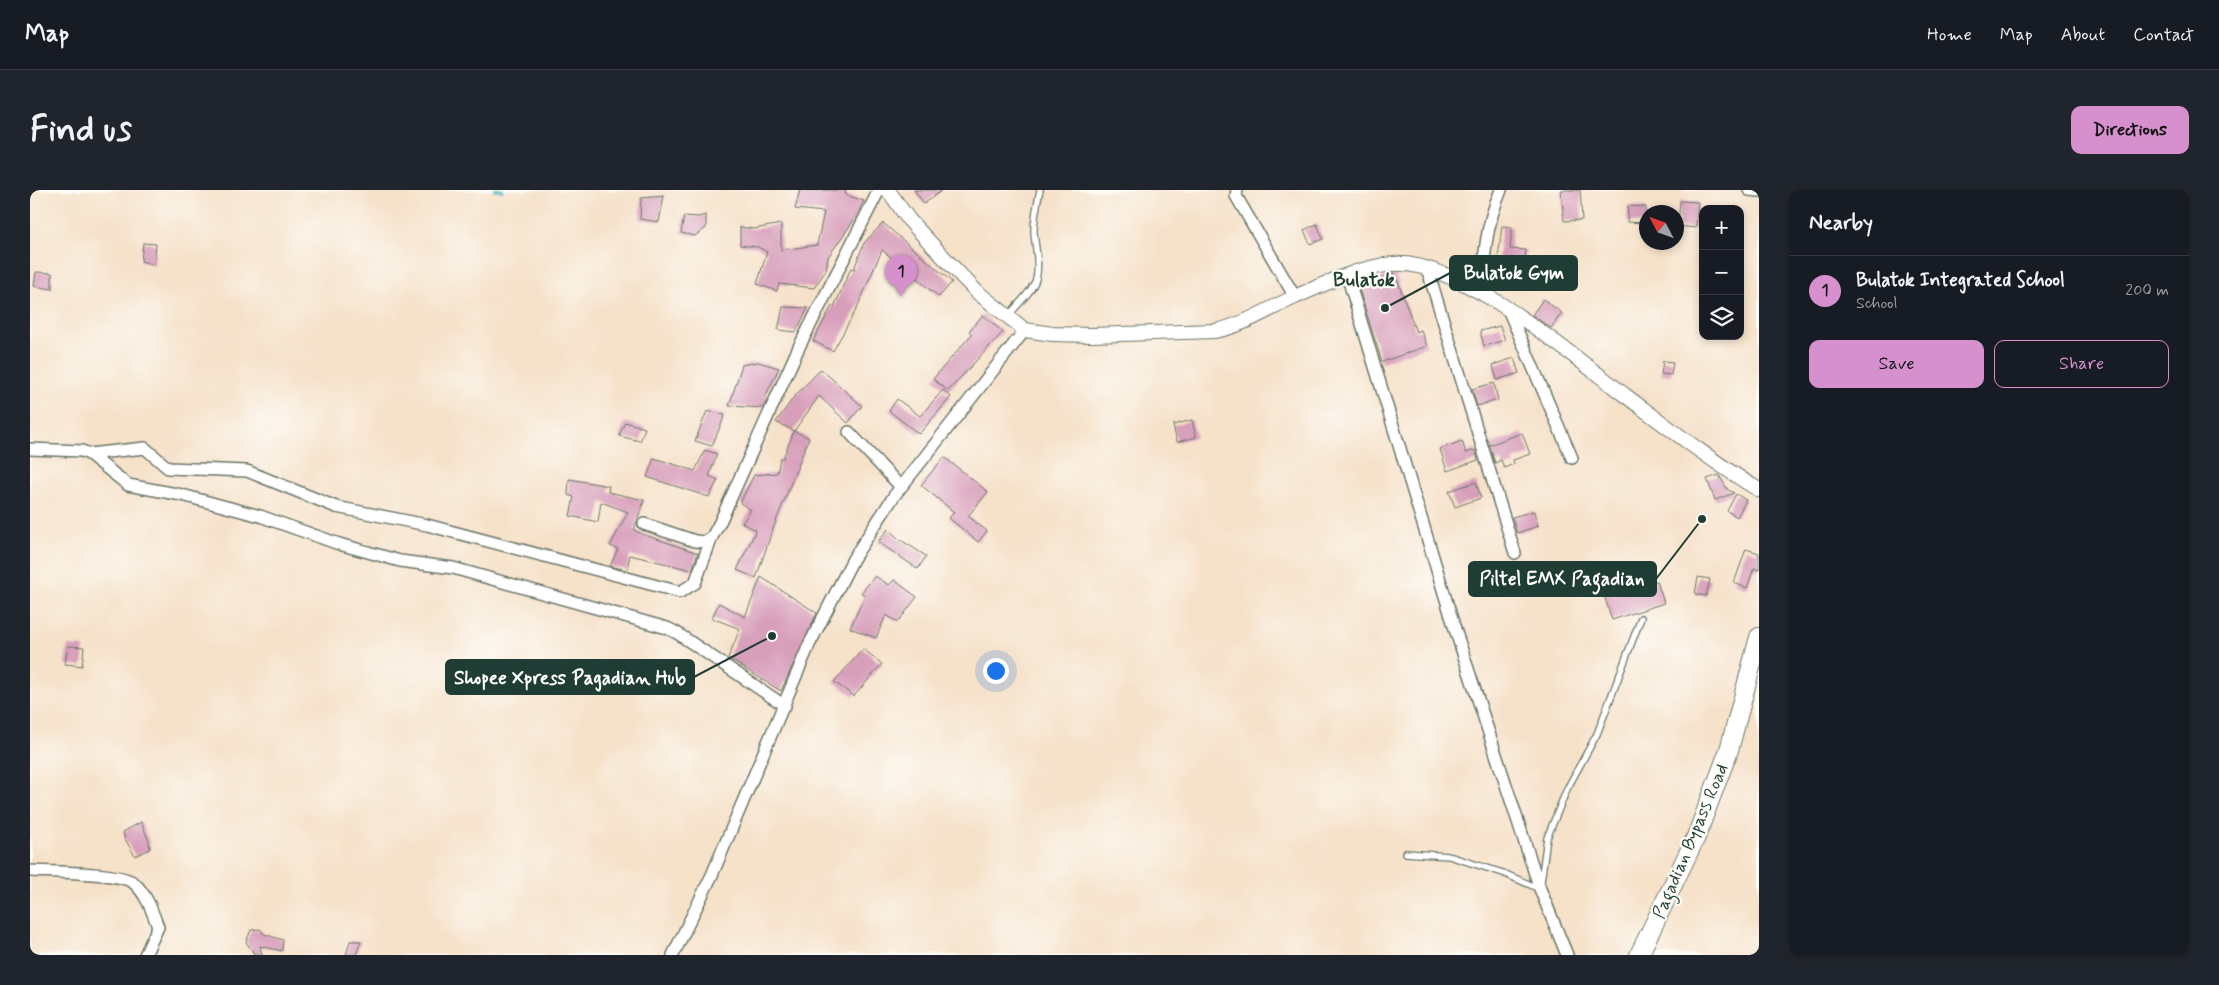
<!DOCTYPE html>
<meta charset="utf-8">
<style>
:root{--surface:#171b24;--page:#20242c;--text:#f1f3f6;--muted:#9ea1a6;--line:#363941;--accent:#d690ce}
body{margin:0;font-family:Mynerve,sans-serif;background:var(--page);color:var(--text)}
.controls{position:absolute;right:15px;top:15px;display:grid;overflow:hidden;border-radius:10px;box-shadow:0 2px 8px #0003}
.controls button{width:45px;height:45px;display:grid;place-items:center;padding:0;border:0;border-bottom:1px solid var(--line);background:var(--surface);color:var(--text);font:25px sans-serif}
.compass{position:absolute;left:1609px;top:15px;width:45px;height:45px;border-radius:50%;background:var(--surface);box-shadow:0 2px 8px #0003;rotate:311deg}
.you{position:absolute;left:965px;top:480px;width:18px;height:18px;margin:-12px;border:4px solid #fff;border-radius:50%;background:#1a73e8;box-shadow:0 0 0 8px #1a73e833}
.badge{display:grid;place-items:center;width:32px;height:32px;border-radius:50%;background:var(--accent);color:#111;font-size:16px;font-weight:700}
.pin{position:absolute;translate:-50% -41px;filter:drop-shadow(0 1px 2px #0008)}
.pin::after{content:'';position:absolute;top:26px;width:18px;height:15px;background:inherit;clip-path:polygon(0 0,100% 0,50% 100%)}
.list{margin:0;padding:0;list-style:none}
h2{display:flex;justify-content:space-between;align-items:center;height:65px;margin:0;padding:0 20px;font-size:21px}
h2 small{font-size:16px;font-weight:400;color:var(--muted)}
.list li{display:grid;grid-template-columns:32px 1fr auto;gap:15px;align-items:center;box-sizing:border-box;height:70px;padding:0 20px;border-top:1px solid var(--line)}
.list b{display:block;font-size:19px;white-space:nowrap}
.list p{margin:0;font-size:16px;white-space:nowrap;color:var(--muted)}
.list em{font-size:16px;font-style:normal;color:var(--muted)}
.actions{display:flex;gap:10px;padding:15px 20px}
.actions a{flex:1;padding:11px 0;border:1px solid var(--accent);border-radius:10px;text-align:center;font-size:18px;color:var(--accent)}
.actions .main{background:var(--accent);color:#111}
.icon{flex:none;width:28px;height:28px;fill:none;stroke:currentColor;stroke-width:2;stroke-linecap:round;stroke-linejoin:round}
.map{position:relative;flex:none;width:1729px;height:765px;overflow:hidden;border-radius:10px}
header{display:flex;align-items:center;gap:30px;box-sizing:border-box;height:70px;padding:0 25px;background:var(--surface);border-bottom:1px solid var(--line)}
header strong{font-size:24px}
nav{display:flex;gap:28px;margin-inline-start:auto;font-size:18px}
.intro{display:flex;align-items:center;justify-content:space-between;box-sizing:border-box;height:120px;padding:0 30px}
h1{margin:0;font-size:35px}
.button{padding:12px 22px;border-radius:10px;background:var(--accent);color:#111;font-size:18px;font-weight:700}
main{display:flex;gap:30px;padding:0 30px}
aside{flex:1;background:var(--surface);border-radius:10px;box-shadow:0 2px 8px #0003}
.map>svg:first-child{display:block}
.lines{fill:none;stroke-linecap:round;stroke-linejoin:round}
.stream{stroke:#3fafb8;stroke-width:4}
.building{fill:#d89fbb}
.service-casing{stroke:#6a7668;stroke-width:8}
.minor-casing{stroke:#6a7668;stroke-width:14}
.tertiary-casing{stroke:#6a7668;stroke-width:16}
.trunk-casing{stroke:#6a7668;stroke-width:20}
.service{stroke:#fff;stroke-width:5.5}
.minor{stroke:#fff;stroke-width:11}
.tertiary{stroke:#fff;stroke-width:14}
.trunk{stroke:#fff;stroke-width:18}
.labels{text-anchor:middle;stroke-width:4.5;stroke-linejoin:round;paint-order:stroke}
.street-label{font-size:18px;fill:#1f3d34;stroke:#fdfcf7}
.quarter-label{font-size:20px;font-weight:bold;fill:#1f3d34;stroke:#fdfcf7}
.leader{fill:none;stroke:#1f3d34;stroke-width:2}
.callout-dot{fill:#1f3d34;stroke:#fdfcf7;stroke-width:2}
.callout{fill:#1f3d34;stroke:#1f3d34;stroke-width:2}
.callout-label{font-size:19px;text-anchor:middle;font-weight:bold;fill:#fff}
</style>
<header>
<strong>Map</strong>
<nav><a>Home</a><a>Map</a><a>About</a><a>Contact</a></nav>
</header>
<div class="intro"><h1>Find us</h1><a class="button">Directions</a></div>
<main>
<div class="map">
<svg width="1729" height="765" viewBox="0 0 1729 765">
<rect width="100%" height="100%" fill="#fdfcf7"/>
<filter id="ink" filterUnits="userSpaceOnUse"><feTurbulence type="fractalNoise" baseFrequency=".02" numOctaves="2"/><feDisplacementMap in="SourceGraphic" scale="10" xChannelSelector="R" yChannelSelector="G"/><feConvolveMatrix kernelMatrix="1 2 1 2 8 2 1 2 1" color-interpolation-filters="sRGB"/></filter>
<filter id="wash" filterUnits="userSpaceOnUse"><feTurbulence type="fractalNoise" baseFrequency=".0096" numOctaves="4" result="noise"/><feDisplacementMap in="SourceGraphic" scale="20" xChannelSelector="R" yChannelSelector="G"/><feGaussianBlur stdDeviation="1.12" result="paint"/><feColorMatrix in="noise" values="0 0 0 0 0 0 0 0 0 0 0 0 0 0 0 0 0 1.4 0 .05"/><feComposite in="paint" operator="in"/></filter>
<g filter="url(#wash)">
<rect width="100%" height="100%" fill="#f6e1c9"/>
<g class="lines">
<path class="stream" d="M465 0H472"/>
</g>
<g id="blocks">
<path class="building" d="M770 0H815L816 5 834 11 824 30 798 67 796 80 784 98 749 94 747 101 727 94 737 62 728 57 710 55V37L724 39 751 34V60L787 55 794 22 765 19Z
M884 0H912L894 14Z
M1531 0H1550L1552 30 1534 31Z
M634 6 629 32 610 29 611 8Z
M1650 11 1668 12 1666 38 1648 36Z
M1598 16 1616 17V33L1597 32Z
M676 25V38L665 46 651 43 654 26 668 27Z
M853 33 922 92 909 107 852 60 827 118 803 161 783 151 802 116 804 117 821 78 824 79 834 53Z
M1287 34 1293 49 1280 54 1274 40Z
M1472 36 1482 37 1480 59 1496 60 1493 88 1466 85Z
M113 53 126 54 124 75 111 71Z
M6 82 22 83V99L4 96Z
M1365 83 1386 142 1391 140 1397 156 1352 172 1328 96Z
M1513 109 1532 123 1521 138 1502 125Z
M753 117 778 118 766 142 748 140Z
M953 125 973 142 918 201 903 189 942 144 939 141Z
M1470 136 1475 150 1454 156 1450 141Z
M1484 168 1489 183 1467 190 1463 175Z
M1633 171 1643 172 1641 185 1631 184Z
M728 172 749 178 735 207 737 209 733 218 699 216 712 175Z
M791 179 832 216 818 233 789 206 764 241 746 232 764 207Z
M1464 193 1468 210 1447 216 1442 199Z
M913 200 921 207 889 244 859 221 867 209 890 226Z
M677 221 695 225 682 256 665 251Z
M1162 230 1166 247 1147 252 1143 235Z
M595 232 615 238 610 251 589 246Z
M764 241 779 248 744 336 726 388 707 380 726 340 712 333 721 320 710 313 724 285 747 283 750 268H753Z
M1492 243 1500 264 1483 270 1484 274 1474 278 1471 270 1465 273 1459 255Z
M1432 251 1436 263 1445 260 1448 270 1417 281 1410 259Z
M675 260 687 264 679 286 688 290 679 307 617 287 624 268 665 281Z
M914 267 958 302 938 326 957 341 948 352 919 328 924 322 891 295Z
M1689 285 1697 299 1704 303 1685 310 1677 289Z
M539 289 579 296 578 302 614 310 604 340 612 344 668 363 662 380 600 365 597 380 580 376 588 359 580 356 598 322 571 312 568 332 540 326 544 307 538 305Z
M1446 292 1451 308 1425 317 1419 301Z
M1706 304 1716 310 1707 327 1697 321Z
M1504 321 1508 336 1487 343 1482 327Z
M858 339 869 349 896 366 888 379 848 352Z
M1716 359 1729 363V380L1724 378 1717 398 1704 393Z
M845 386 859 395 864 390 887 407 868 432 856 425 846 448 820 438 835 405 831 403Z
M731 387 787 423 751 501 698 468 710 439 682 428 689 413 715 427Z
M1668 387 1680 389 1676 406 1665 404Z
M1599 390 1602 399 1627 391 1634 413 1582 430 1572 399Z
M38 456 54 457 52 476 35 474Z
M833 459 852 474 824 506 804 492Z
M111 632 119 651 120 659 105 666 95 649 93 642Z
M230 739 234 744 253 750 252 761 230 756 232 765H225L216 752 221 740Z
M320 751H331L326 765H316Z"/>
</g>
</g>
<g filter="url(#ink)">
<use href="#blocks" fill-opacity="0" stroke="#6a7668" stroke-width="1"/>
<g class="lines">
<defs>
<path id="service" d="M978 126C987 115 1002 102 1006 89 1010 74 1005 57 1004 42 1004 28 1007 14 1010 0
M1376 663 1419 666 1473 683 1510 699 1517 648 1537 599 1567 544 1611 428"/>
<path id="minor" d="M1207 0 1206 6 1265 107
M1719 0 1729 1
M1397 78 1485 363
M1317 85 1425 439 1510 699 1537 765
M1453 104C1453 67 1456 35 1471 0
M1478 119 1542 268
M819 242 871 297
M0 259 52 261 59 264 98 295 152 305 230 326 309 354 370 371 423 378 637 438 647 443 755 516
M59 264 115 258 138 278 217 281 306 317 397 335 650 402 665 393 682 347
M614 334 665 351 674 352 682 347 690 332 769 157 849 0
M0 681C20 682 91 682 104 693 117 705 122 721 128 737L115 765
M643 765 682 685 779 455 823 369 864 306 995 140"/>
<path id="tertiary" d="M858 0 879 30 919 73 947 102 995 140 1023 144 1061 145 1185 141C1215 135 1238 119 1265 107 1296 93 1328 78 1362 74 1427 67 1544 167 1596 206 1639 238 1683 272 1729 300"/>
<path id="trunk" d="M1609 765 1666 647 1699 560 1729 447"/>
</defs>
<use href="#service" class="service-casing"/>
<use href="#minor" class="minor-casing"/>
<use href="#tertiary" class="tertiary-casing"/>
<use href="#trunk" class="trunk-casing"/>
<use href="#service" class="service"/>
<use href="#minor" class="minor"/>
<use href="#tertiary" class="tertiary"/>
<use href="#trunk" class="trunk"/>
</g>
</g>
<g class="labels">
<g class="street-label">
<text transform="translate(1660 651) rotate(-67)" y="6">Pagadian Bypass Road</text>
</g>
<g class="quarter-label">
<text x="1334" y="96">Bulatok</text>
</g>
</g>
<path class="leader" d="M1355 118L1420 83M1672 329L1626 389M742 446L664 487"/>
<g class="callout-dot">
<circle cx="1355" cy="118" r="5"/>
<circle cx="1672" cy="329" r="5"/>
<circle cx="742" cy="446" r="5"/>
</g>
<g class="callout">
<rect x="1420" y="66" width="127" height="34" rx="5"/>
<rect x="1439" y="372" width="187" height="34" rx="5"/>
<rect x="416" y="470" width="248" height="34" rx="5"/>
</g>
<g class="callout-label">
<text x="1484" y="89">Bulatok Gym</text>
<text x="1532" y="395">Piltel EMX Pagadian</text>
<text x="540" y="494">Shopee Xpress Pagadian Hub</text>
</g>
</svg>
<div class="controls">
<button>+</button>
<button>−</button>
<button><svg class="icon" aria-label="layers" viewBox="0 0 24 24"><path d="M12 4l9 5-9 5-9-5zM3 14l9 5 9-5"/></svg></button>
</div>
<svg class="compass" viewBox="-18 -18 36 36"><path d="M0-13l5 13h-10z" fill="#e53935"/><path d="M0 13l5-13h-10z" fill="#9ea1a6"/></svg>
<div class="you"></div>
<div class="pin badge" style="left:871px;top:106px">1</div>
</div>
<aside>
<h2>Nearby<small></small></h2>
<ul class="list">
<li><span class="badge">1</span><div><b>Bulatok Integrated School</b><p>School</p></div><em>200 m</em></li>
</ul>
<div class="actions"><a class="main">Save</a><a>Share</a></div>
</aside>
</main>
